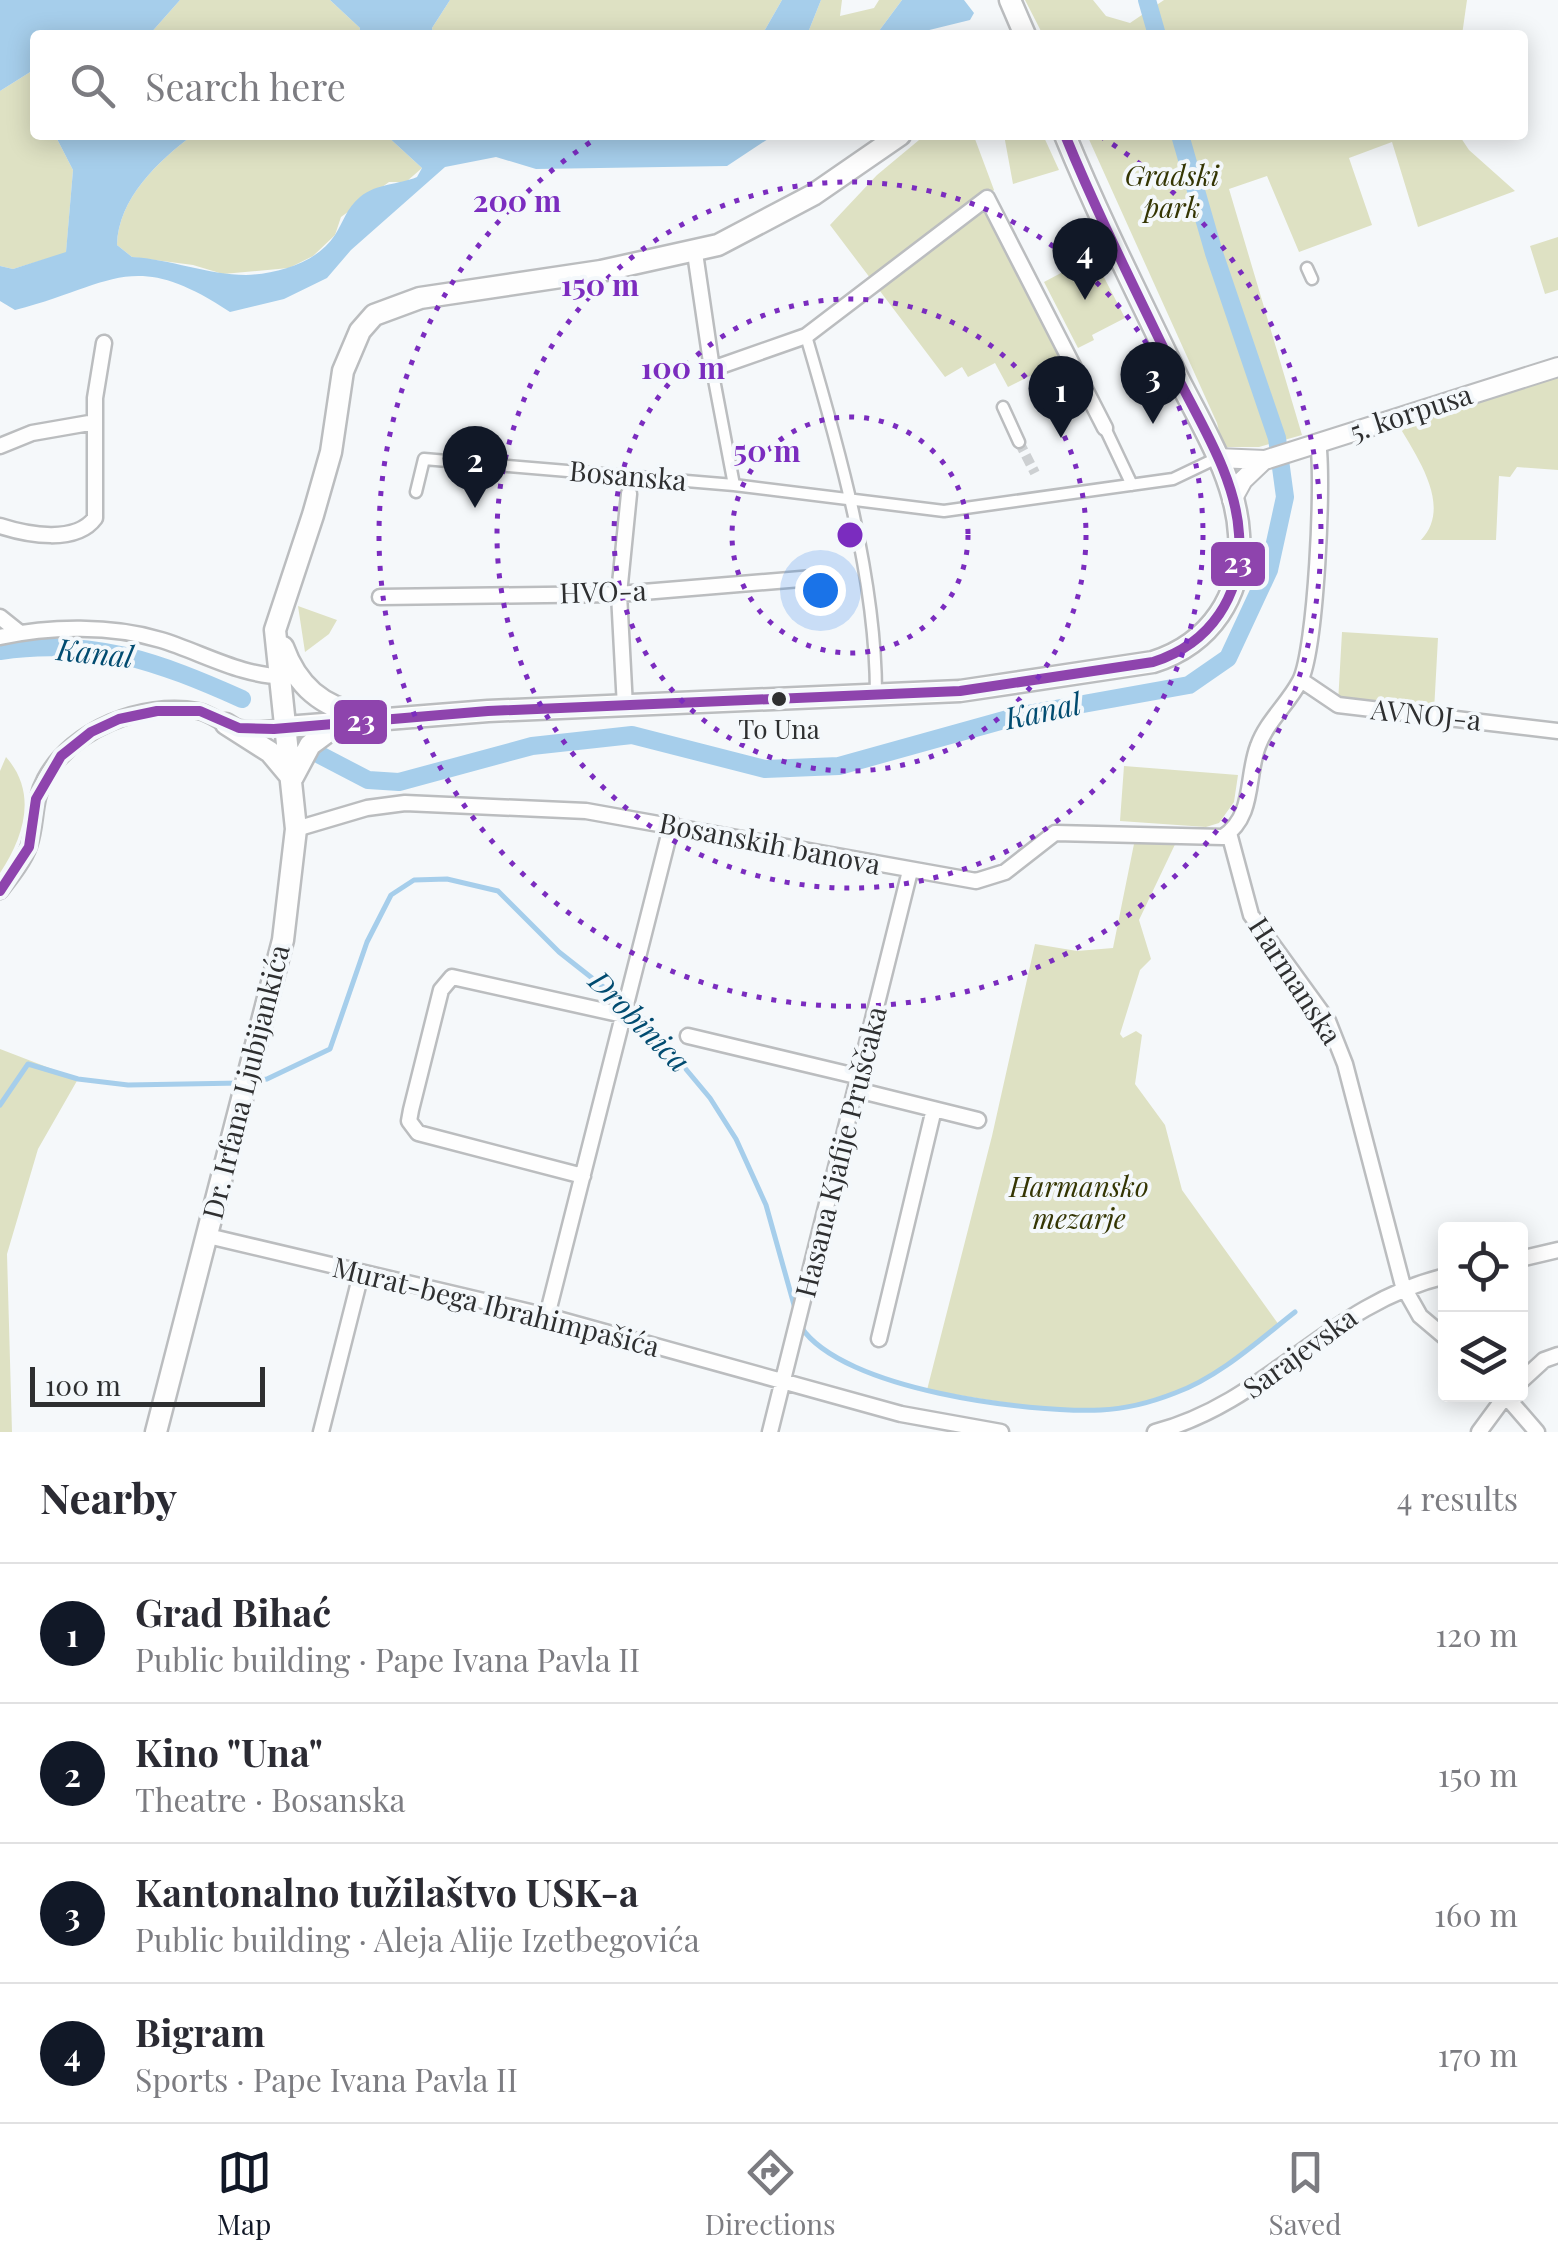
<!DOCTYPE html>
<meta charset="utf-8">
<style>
:root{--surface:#fff;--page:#f7f7f7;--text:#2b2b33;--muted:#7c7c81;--line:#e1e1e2;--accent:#111827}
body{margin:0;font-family:"Playfair Display",serif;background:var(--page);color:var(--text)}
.controls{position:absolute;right:30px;bottom:30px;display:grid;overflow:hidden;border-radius:10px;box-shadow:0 5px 25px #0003}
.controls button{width:90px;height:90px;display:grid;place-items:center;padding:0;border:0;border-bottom:2px solid var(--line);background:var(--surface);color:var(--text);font:50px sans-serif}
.scale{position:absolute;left:30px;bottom:25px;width:235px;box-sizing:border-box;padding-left:10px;border:5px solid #2e2f30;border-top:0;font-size:28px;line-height:35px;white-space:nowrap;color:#2e2f30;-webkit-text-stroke:8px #f4f8fb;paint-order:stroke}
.you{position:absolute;left:820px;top:590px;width:35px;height:35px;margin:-25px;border:8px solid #fff;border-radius:50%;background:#1a73e8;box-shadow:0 0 0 15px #1a73e833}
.badge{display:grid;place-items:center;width:65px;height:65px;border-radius:50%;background:var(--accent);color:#fff;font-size:32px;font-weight:700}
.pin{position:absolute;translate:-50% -82px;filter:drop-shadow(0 2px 5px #0008)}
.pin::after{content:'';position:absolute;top:52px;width:35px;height:30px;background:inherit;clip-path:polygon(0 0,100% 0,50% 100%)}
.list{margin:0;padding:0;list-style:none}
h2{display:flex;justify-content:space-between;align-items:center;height:130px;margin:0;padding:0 40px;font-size:42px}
h2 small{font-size:32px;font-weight:400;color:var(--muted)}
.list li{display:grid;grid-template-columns:65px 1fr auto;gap:30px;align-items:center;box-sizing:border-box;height:140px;padding:0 40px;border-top:2px solid var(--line)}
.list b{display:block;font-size:38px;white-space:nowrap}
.list p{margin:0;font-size:32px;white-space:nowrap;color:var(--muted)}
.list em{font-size:32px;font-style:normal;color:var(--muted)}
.icon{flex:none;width:55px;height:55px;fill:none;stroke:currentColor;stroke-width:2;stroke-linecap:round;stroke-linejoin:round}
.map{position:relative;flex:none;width:1558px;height:1432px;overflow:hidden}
.search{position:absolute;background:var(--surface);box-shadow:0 5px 25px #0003;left:30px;right:30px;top:30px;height:110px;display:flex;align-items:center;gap:25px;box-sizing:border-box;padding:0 35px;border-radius:10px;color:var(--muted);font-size:38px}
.sheet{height:690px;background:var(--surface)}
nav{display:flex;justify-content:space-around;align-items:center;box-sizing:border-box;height:140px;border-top:2px solid var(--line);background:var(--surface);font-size:28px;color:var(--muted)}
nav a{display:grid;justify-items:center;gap:5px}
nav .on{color:var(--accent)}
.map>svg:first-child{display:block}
.green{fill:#dee1c3}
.water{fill:#a6ceeb}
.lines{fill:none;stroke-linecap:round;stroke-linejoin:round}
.stream{stroke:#a6ceeb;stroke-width:5}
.canal{stroke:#a6ceeb;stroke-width:18}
.pedestrian-tunnel{stroke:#cdd0d2;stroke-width:10;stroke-dasharray:10 5;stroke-linecap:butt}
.pedestrian-casing{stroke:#bbbdbf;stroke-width:15}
.minor-casing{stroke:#bbbdbf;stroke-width:19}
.tertiary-casing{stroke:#bbbdbf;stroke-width:22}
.secondary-casing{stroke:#bbbdbf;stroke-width:25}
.pedestrian{stroke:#fefefe;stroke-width:10}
.minor{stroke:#fefefe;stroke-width:14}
.tertiary{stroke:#fefefe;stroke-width:18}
.secondary{stroke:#fefefe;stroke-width:20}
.bus-1-casing{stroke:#f4f8fb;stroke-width:18}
.bus-1{stroke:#8e44ad;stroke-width:10}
.ring{fill:none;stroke:#7b2cbf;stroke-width:5;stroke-dasharray:5 10}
.bus-dot{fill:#2e2f30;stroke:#f4f8fb;stroke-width:4}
.labels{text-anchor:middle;stroke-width:8;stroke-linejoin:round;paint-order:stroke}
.bus-label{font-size:26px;fill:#2e2f30;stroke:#f4f8fb}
.park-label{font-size:28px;font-style:italic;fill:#343503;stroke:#f4f8fb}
.street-label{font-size:28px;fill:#2e2f30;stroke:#f4f8fb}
.water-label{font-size:30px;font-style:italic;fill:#014b70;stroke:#f4f8fb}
.centre{fill:#7b2cbf;stroke:#f4f8fb;stroke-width:5}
.ring-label{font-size:30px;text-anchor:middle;font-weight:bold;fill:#7b2cbf;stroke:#f4f8fb;stroke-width:8;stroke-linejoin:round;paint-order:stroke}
.line-badge{stroke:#f4f8fb;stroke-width:4}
.badge-label{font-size:28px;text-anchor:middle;font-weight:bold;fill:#fff}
</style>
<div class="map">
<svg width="1558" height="1432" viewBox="0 0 1558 1432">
<rect width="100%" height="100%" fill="#f5f8fa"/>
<path class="green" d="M180 0H330L360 28 359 35H149Z
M450 0H782L762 35H433L432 28Z
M821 0H842L840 16 874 8 879 0H902L876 35H807Z
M1025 0H1093L1106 16 1130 23 1164 0H1467L1462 35H1043Z
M35 69V135H55L73 170 66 253 13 269 0 266V91Z
M193 135H386L422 168 406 182H389L341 217 335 235 313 256 289 268 223 274 193 265 132 257 117 245C118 199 158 161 193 135Z
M925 135 975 139 994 190 987 199 1070 356 1008 387 995 363 968 377 962 367 945 377 830 225 877 175Z
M1004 135H1043L1059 170 1013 184Z
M1087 135H1459L1469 150 1515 191 1418 227 1392 142 1349 158 1372 225 1299 252 1267 176 1229 189 1302 435 1259 447H1223L1217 423Z
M1558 237V290L1545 294 1530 246Z
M1093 256 1125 318 1092 335 1094 340 1078 348 1044 282Z
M1558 367V470L1517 467 1510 477 1499 476 1496 540H1421C1455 504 1412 451 1394 417Z
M298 606 337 620 329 634 305 652Z
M1342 632 1438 638 1434 711 1338 703Z
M6 757C38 793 24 837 0 873V771Z
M1124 766 1238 775 1234 802 1219 823 1206 827 1120 821Z
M1136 834 1179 836 1139 920 1151 959 1140 970 1120 1034 1123 1038 1136 1031 1142 1035 1135 1084 1165 1125 1182 1190 1279 1325C1248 1349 1214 1377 1177 1393 1098 1425 1008 1402 927 1390L992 1136 1035 944 1077 951 1113 948Z
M0 1049 78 1079 38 1149 7 1254 12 1432H0Z"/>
<path class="water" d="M0 0H180L149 35H35V69L0 91Z
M330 0H450L432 28 433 35H359L360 28Z
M782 0H821L807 35H762Z
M902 0H964L974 13 970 20 909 35H876Z
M55 135H193C158 161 118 199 117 245L132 257C170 259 208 275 246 275 277 274 317 263 335 235 344 221 346 209 360 197 377 183 398 185 417 177L422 168 386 135H774L727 166 536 169 496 157 445 167 351 250 327 278 284 299 230 312C132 247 113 285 15 310L0 301V266L13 269 66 252 73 170Z"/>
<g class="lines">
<path class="stream" d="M252 1081 267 1079 330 1049 367 942 391 895 414 880 447 879 498 891 559 952 644 1019 710 1098 736 1139 766 1205 796 1312
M0 1105 28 1064 78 1079 128 1085 241 1083
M801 1327C843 1390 1028 1413 1101 1410 1126 1409 1152 1402 1175 1393 1219 1377 1258 1341 1295 1312"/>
<path class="canal" d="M1147 0 1157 35
M0 651C92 637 159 662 242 699
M320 755 368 780 399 782 532 746 632 735 765 769 839 766 1022 715 1189 685 1228 658 1269 570 1285 497 1277 438 1214 253 1180 135"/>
<path class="pedestrian-tunnel" d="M1019 442 1035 473"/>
<defs>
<path id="pedestrian" d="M1307 268 1312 279
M806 336C839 448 876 578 876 694
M712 369 734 485
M1003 407 1019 442
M1105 428 1132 485
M416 492 424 459 734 485 944 511 1173 479 1217 458"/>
<path id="minor" d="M695 253 712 369 806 336 987 198 1105 428
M0 446 32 433 95 422
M0 526C28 535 76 544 95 518V398L104 343
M380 597 619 594 825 577
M0 617 20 633
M0 637C49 626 112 625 161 640 201 652 244 678 287 676
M1301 680 1338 705 1558 731
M625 707 619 594 629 494
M296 829 367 808 405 803 586 811 976 881 1005 872 1055 833 1223 837C1255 816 1246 777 1258 746 1267 721 1288 704 1300 681 1316 650 1324 479 1318 442
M1229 833 1251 915 1328 1021 1345 1064 1403 1286 1420 1316 1446 1338
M0 891C10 878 24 861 29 846 37 823 33 801 45 779 72 729 142 701 198 711 208 713 216 719 225 724 244 732 266 729 286 727
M688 1036 860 1077
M857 1090 978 1120
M583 1176 418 1133 409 1121 411 1110 441 990 452 977 623 1015
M208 1236 547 1316 901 1414 1001 1432
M1520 1259 1558 1250
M547 1316 672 823
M879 1339 934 1109
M1520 1382 1544 1360 1558 1355
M1504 1394 1537 1432
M321 1432 361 1274
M770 1432 910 871
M1155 1432C1269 1402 1328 1304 1446 1276
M1479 1432 1507 1394"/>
<path id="tertiary" d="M1217 458 1265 460 1558 367
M1232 500 1243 480 1264 460"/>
<path id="secondary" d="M1010 0 1025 35
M283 647C297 686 322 707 362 715
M226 724 270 752 291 777
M286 727 488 711 960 691 1153 662C1210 644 1244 595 1239 534 1236 479 1202 426 1178 378 1139 297 1099 218 1065 135
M293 777 310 745 337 725
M156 1432 283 940 296 829 275 630 313 515 331 452 343 371 360 331 374 315 420 298 601 271 718 245 813 195 900 135"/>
</defs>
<use href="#pedestrian" class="pedestrian-casing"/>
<use href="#minor" class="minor-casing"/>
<use href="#tertiary" class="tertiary-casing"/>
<use href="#secondary" class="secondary-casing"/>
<use href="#pedestrian" class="pedestrian"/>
<use href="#minor" class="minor"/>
<use href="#tertiary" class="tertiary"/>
<use href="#secondary" class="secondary"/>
<defs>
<path id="bus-1" d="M0 891 29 847 36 799 61 756 91 732 119 719 157 711H200L239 728 274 729 488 711 960 691 1153 662C1210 644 1244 595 1239 534 1236 479 1202 426 1178 378 1139 297 1099 218 1065 135"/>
</defs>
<use href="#bus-1" class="bus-1-casing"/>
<use href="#bus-1" class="bus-1"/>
</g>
<g class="ring">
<circle cx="850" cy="535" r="118"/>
<circle cx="850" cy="535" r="236"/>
<circle cx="850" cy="535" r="353"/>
<path d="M1100 136A471 471 0 1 1 600 136"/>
</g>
<circle class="bus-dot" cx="779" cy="699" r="9"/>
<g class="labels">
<g class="bus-label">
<text x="779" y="739">To Una</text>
</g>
<g class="park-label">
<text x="1172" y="186">Gradski<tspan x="1172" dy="32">park</tspan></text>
<text x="1079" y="1197">Harmansko<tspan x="1079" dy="32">mezarje</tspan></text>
</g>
<g class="street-label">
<text transform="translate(1411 413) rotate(-18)" y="10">5. korpusa</text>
<text transform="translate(628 476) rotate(5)" y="10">Bosanska</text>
<text transform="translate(603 592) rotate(-2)" y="10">HVO-a</text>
<text transform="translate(1426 715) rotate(6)" y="10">AVNOJ-a</text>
<text transform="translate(770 844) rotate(11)" y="10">Bosanskih banova</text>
<text transform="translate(1295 981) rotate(57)" y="10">Harmanska</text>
<text transform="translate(246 1082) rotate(-76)" y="10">Dr. Irfana Ljubijankića</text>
<text transform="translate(841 1152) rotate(-76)" y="10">Hasana Kjafije Pruščaka</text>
<text transform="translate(496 1307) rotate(14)" y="10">Murat-bega Ibrahimpašića</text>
<text transform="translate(1300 1353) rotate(-36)" y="10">Sarajevska</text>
</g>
<g class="water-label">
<text transform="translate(95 654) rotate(6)" y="10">Kanal</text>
<text transform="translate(1043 712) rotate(-12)" y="10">Kanal</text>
<text transform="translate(639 1022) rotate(45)" y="10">Drobinica</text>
</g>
</g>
<circle cx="850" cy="535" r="15" class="centre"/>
<g class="ring-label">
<text x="517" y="212">200 m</text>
<text x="600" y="296">150 m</text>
<text x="683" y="379">100 m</text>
<text x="767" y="462">50 m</text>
</g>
<g class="line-badge">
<rect x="1209" y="540" width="58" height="48" rx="10" fill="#8e44ad"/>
<rect x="332" y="698" width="57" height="48" rx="10" fill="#8e44ad"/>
</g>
<g class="badge-label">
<text x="1238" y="573">23</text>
<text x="361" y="731">23</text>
</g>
</svg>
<div class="controls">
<button><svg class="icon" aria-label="locate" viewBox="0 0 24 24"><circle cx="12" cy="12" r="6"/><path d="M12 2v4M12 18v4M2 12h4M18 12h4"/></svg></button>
<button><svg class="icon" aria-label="layers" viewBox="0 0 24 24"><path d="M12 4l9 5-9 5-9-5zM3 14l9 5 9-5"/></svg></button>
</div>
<div class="scale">100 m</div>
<div class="you"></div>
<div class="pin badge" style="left:1061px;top:438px">1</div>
<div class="pin badge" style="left:475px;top:508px">2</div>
<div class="pin badge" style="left:1153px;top:424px">3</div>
<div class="pin badge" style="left:1085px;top:300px">4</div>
<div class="search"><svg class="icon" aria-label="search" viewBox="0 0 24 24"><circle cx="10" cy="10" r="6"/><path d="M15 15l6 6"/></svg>Search here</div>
</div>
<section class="sheet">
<h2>Nearby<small>4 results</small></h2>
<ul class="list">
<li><span class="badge">1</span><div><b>Grad Bihać</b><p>Public building · Pape Ivana Pavla II</p></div><em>120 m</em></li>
<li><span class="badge">2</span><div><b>Kino &quot;Una&quot;</b><p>Theatre · Bosanska</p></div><em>150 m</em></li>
<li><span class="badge">3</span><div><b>Kantonalno tužilaštvo USK-a</b><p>Public building · Aleja Alije Izetbegovića</p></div><em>160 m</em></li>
<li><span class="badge">4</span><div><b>Bigram</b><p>Sports · Pape Ivana Pavla II</p></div><em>170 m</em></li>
</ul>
</section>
<nav>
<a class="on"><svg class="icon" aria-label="map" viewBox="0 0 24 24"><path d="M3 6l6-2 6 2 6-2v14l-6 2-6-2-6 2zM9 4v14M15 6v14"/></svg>Map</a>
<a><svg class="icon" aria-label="directions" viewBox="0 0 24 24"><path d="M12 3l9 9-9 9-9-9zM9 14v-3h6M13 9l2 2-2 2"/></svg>Directions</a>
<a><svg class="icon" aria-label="saved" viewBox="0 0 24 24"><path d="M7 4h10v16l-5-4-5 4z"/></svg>Saved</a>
</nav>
